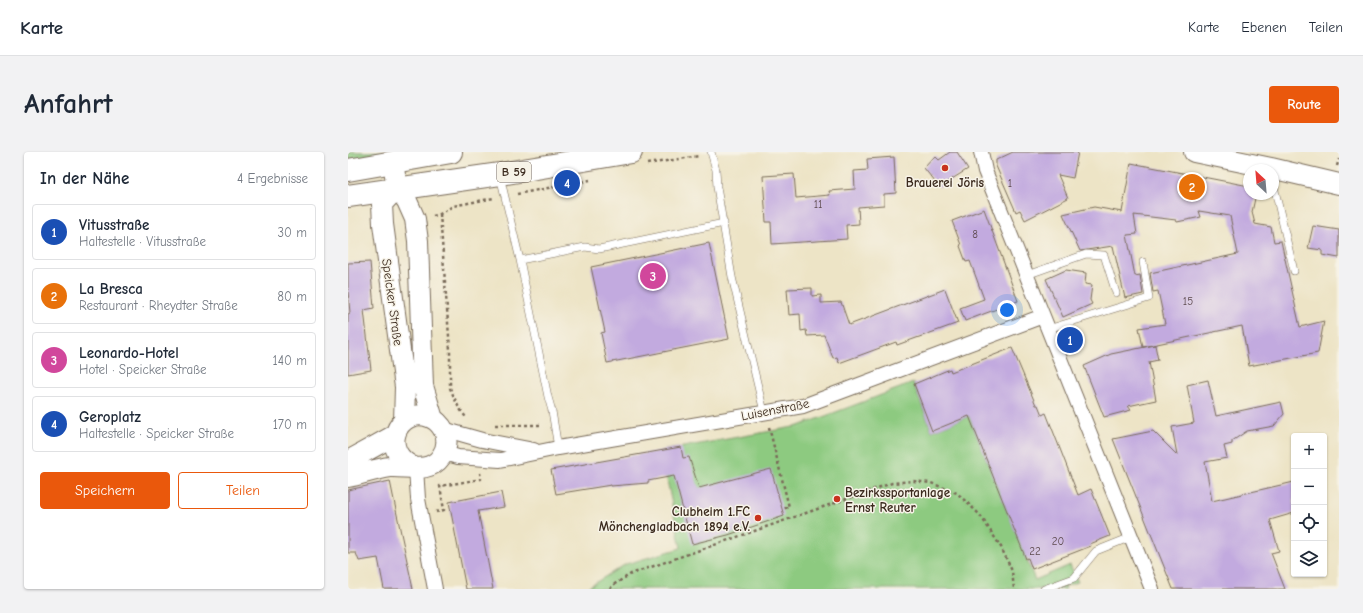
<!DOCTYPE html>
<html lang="de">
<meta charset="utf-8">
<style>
:root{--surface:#fff;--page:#f2f2f3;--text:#1f2937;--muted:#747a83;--line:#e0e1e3;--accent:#ea580c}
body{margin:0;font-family:"Comic Neue",sans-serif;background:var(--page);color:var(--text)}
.controls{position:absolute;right:12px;bottom:12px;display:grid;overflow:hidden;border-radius:4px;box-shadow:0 1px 3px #0004}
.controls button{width:36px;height:36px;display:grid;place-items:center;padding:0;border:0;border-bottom:1px solid var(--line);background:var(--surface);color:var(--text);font:20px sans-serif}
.compass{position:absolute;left:895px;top:12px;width:36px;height:36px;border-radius:50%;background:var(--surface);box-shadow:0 1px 3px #0004;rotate:334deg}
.you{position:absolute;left:659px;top:158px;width:14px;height:14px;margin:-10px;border:3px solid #fff;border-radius:50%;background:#1a73e8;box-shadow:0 0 0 6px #1a73e833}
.badge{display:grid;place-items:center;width:26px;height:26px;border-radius:50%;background:var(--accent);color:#fff;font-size:13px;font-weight:700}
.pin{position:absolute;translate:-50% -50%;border:2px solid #fff;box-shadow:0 1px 4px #0006}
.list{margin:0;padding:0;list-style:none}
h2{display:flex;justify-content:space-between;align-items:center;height:52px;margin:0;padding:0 16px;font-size:17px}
h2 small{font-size:13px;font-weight:400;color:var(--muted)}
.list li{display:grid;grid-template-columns:26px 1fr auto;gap:12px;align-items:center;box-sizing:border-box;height:56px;margin:0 8px 8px;padding:0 8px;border:1px solid var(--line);border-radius:4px}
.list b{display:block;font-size:15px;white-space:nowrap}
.list p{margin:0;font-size:13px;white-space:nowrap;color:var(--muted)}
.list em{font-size:13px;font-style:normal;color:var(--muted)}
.actions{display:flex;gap:8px;padding:12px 16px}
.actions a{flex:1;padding:9px 0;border:1px solid var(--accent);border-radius:4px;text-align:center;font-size:14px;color:var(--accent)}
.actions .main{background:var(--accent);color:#fff}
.icon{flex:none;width:22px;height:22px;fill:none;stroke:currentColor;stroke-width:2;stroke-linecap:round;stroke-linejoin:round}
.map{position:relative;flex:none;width:991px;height:437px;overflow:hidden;border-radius:4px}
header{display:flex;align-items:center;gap:24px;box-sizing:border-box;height:56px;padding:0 20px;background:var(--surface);border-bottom:1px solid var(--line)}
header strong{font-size:19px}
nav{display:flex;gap:22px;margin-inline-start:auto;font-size:14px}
.intro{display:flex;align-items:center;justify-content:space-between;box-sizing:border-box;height:96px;padding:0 24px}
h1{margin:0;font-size:28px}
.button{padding:10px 18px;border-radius:4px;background:var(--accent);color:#fff;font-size:14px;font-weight:700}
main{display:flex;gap:24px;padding:0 24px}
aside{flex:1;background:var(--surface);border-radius:4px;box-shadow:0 1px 3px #0004}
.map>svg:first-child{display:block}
.green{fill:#8dca80;stroke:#647a4f}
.building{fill:#c2aadf}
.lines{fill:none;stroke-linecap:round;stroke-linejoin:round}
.lane-casing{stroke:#796b59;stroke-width:8}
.street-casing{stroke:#796b59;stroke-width:16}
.secondary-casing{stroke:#796b59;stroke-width:22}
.primary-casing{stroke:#796b59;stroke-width:24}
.path{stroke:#796b59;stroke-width:2.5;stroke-dasharray:3 3;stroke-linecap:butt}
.lane{stroke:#fff;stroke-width:7}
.street{stroke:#fff;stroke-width:14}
.secondary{stroke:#fff;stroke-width:20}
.primary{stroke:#fff;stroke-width:22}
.poi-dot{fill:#c8321e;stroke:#f7f3e8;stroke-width:1.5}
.labels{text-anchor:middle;stroke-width:3;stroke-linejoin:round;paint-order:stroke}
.number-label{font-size:11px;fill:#5d4a4e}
.shield{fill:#f7f3e8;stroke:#73665b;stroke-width:1}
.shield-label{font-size:12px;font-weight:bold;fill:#3b2a1e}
.poi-label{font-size:13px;font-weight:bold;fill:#3b2a1e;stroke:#f7f3e8}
.street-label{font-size:13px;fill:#3b2a1e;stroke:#f7f3e8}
</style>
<header>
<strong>Karte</strong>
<nav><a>Karte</a><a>Ebenen</a><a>Teilen</a></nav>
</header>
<div class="intro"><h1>Anfahrt</h1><a class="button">Route</a></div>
<main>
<aside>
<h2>In der Nähe<small>4 Ergebnisse</small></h2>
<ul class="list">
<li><span class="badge" style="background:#1a4fb4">1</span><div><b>Vitusstraße</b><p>Haltestelle · Vitusstraße</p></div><em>30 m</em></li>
<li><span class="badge" style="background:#e8710a">2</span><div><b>La Bresca</b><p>Restaurant · Rheydter Straße</p></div><em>80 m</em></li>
<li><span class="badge" style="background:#d1479c">3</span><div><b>Leonardo-Hotel</b><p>Hotel · Speicker Straße</p></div><em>140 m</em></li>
<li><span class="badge" style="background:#1a4fb4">4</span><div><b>Geroplatz</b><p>Haltestelle · Speicker Straße</p></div><em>170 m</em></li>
</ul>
<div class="actions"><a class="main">Speichern</a><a>Teilen</a></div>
</aside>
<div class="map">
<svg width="991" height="437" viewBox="0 0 991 437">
<rect width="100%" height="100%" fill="#f7f3e8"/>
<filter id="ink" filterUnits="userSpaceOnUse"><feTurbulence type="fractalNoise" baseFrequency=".025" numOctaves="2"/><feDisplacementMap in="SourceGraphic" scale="8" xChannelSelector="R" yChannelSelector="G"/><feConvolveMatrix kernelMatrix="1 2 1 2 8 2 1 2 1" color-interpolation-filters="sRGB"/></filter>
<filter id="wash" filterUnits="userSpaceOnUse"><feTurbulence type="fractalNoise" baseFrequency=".012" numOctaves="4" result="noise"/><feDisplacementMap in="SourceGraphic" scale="16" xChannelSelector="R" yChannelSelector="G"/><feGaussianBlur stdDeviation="0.9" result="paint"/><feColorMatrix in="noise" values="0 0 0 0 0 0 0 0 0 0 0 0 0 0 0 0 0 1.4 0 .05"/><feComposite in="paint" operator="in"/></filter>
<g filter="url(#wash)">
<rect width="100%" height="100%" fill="#ede4c6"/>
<path class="green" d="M0 0H50L0 8Z
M565 231 584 279 621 264 687 428 722 413 730 430 717 434 718 437H237L278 412 333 396 313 299 451 274Z"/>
<g id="blocks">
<path class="building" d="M602 0H609L620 17 591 35 576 16 587 4 591 8Z
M665 0H730L725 26 710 23 720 46 677 68 672 58 668 60 648 14V8Z
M546 5 548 41 536 42V53L510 55 511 72 498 73 499 87 424 92 423 70H418L415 24 446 22 448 46 482 43 481 39 507 37 506 19 520 18 519 7Z
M783 11 901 34V42H908L904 60 907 72 923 75 926 90 933 89 952 175 976 169 970 201 901 214 894 174 795 195 791 176 817 172 810 139 805 140 802 121 890 102 882 64 851 59 853 65 829 70 828 68 786 63 789 82 779 83 787 124 792 123 795 142 777 146 765 94 732 99 715 62 746 55 774 60Z
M636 57 670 149 617 169 612 156 636 147 622 109 618 110 612 94 613 93 604 69Z
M965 74 991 78V106L974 103V98L960 96Z
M361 91 381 187 259 211 253 181 257 180 243 115Z
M22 110 26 156 16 158 23 218 0 222V162L2 161 0 139V111Z
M718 118 738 121 737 132 744 133 742 148 744 152 715 165 698 127Z
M464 136V144L473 143V151L493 150 501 173 597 137 610 171 549 193 548 190 491 211 489 205 485 206 476 183 459 184 458 178 453 179 452 162 441 163 439 137Z
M807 193 810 208 801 210 808 248 780 254 783 258 756 265 736 214 763 202Z
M664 196 688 253H690L694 263 698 261 730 343 743 337 762 384 742 392 743 394 684 417 680 406 678 407 621 264 584 279 566 232 602 217 603 220Z
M860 228 868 264 933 250 936 262 926 274 899 279 884 289V292L876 294 879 306 857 310 864 349 946 330V361L922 368 931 399 923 401 937 437H825L765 287 805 279 829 303 824 275 846 271 839 233Z
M333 295 335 306 341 305 351 336 423 317 436 364 380 383 344 392 326 324 300 329V331L263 334V333L208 342 203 318Z
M42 329 48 358 65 437H36L30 406 11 409 8 401H0V338Z
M153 340 156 355 130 359 145 437H118L101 350Z"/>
</g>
</g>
<g filter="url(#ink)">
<use href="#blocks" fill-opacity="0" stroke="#796b59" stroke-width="1"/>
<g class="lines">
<defs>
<path id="lane" d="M363 0 368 18 369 35 384 125 416 260
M152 24 172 108 200 245 204 259 210 296
M925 30 946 119
M172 108 237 95 251 97 376 71
M679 123 738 102 756 103 768 141
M700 177 801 146 795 110
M696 437 726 426 748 399 783 385"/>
<path id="street" d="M633 0 637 19 804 437
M95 277 134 288 186 298
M96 301 110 305 152 308 210 296 455 254 695 164
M68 316 70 347 87 437"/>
<path id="secondary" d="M846 0 923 16 991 32
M45 10 49 36 59 49 67 67 70 89 75 234 85 267
M49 36 34 52 35 72 57 235 56 269
M0 309 47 283
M0 325C14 322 28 317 42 315 60 314 81 322 93 305 99 297 100 288 96 279 93 273 87 267 81 265 49 254 29 301 68 316"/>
<path id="primary" d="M0 18 103 0
M0 44 152 22 283 0"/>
</defs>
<use href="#lane" class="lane-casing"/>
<use href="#street" class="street-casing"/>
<use href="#secondary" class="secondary-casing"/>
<use href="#primary" class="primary-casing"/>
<path class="path" d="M299 12 351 4
M989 14 991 7
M169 42 242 28
M92 62 102 198V236L110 254 119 267
M85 64 92 62 105 54 146 46
M147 273H194
M421 275 441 355 434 357
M88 360 96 358 92 334 133 327 132 321
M262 437 265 433 283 422 544 331 565 329 583 331 609 341 632 363 653 395 664 419 666 437"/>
<use href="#lane" class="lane"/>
<use href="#street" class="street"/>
<use href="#secondary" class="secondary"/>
<use href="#primary" class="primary"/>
</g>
</g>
<g class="poi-dot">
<circle cx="597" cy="16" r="4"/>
<circle cx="489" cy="347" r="4"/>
<circle cx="410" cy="366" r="4"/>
</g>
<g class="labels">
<g class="number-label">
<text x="662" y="35">1</text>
<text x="470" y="56">11</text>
<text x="627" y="86">8</text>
<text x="840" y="153">15</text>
<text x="710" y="393">20</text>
<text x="687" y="403">22</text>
</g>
<rect class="shield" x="149" y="10" width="34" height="20" rx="3"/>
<g class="shield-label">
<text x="166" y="24">B 59</text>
</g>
<g class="poi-label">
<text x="597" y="35">Brauerei Jöris</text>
<text x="497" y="345" text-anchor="start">Bezirkssportanlage<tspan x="497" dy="15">Ernst Reuter</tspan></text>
<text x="402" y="364" text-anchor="end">Clubheim 1.FC<tspan x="402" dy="15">Mönchengladbach 1894 e.V.</tspan></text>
</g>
<g class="street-label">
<text transform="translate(45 150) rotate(82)" y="5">Speicker Straße</text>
<text transform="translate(427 257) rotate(-11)" y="5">Luisenstraße</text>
</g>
</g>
</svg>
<div class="controls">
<button>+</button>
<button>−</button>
<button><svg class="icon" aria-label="locate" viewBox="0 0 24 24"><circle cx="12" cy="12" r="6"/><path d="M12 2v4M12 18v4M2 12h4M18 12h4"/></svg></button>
<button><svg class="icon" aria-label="layers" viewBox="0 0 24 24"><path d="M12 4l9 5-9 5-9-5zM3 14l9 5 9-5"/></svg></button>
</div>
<svg class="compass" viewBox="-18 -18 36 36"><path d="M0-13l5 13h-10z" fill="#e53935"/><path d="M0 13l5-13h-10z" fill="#747a83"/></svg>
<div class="you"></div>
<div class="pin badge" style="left:722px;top:188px;background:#1a4fb4">1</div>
<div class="pin badge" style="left:844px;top:35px;background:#e8710a">2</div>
<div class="pin badge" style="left:305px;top:124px;background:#d1479c">3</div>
<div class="pin badge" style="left:219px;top:31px;background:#1a4fb4">4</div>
</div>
</main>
